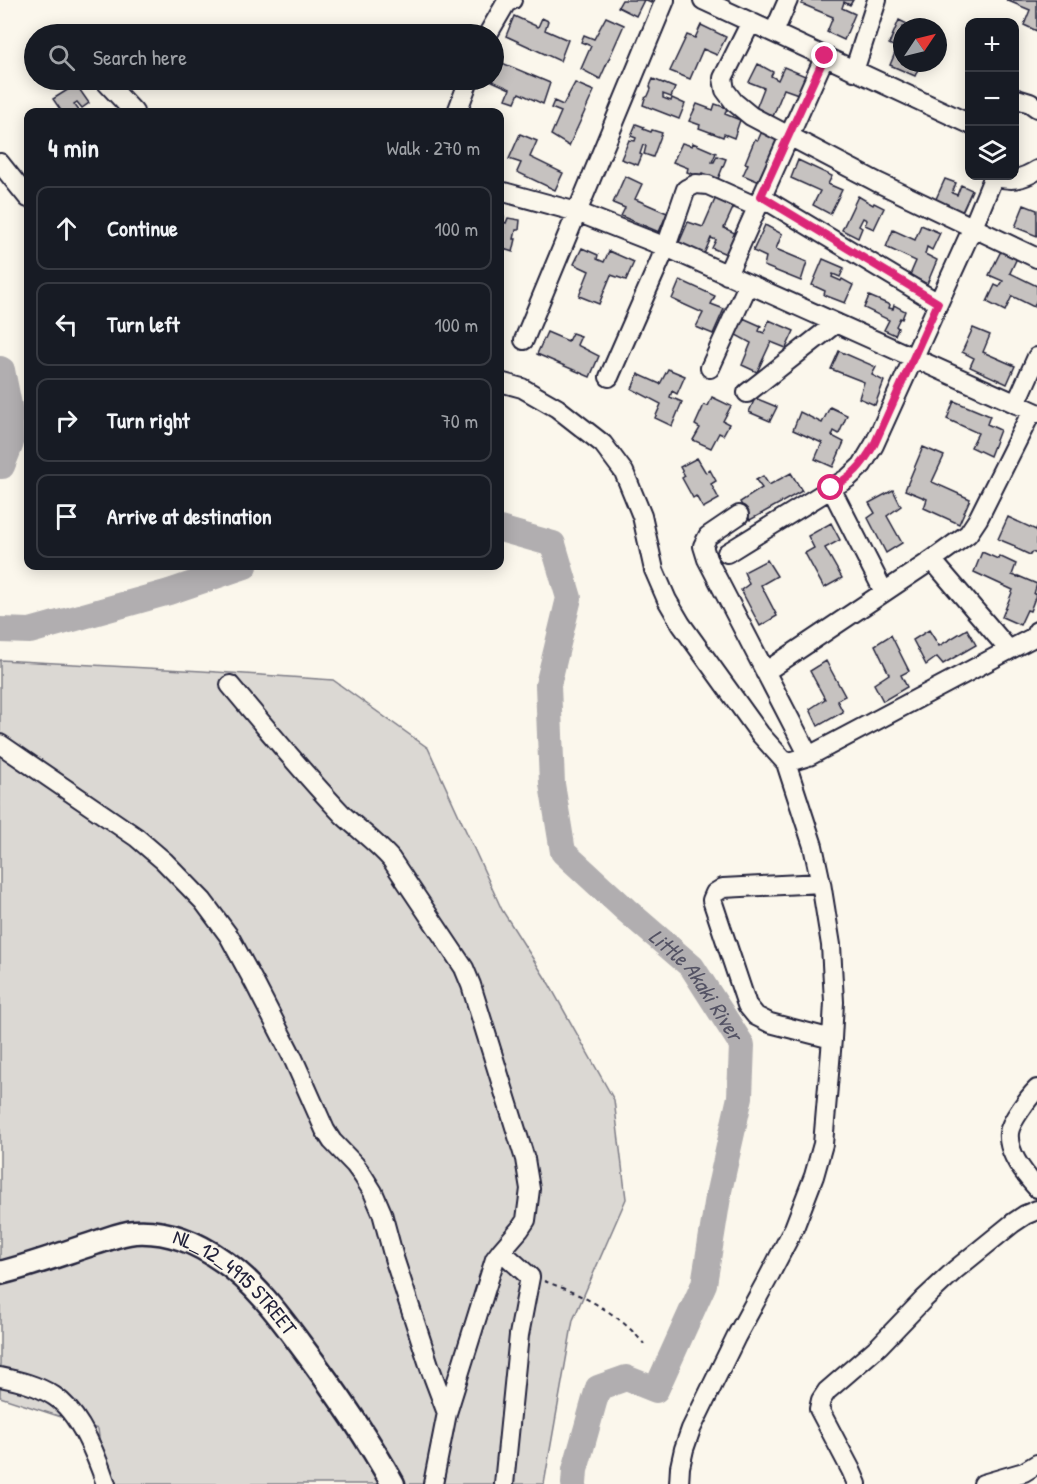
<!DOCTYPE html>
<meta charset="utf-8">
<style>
:root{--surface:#171b24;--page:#20242c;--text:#f1f3f6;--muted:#9ea1a6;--line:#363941}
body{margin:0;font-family:"Patrick Hand",sans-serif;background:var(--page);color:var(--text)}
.controls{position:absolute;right:18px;top:18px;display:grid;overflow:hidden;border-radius:12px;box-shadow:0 3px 15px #0003}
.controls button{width:54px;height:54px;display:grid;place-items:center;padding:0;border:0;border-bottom:2px solid var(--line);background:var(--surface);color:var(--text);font:30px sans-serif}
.compass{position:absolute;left:893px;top:18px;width:54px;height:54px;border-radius:50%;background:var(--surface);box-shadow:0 3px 15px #0003;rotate:55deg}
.stop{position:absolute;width:18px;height:18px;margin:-14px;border:4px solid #db2777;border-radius:50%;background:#fff}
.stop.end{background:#db2777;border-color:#fff;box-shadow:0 2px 6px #0008}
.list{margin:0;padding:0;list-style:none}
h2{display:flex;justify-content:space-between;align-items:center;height:78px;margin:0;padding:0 24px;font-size:26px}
h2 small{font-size:20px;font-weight:400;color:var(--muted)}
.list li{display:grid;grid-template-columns:39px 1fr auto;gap:18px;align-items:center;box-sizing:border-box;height:84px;margin:0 12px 12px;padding:0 12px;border:2px solid var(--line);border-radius:12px}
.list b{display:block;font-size:22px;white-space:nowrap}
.list em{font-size:20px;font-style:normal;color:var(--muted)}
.icon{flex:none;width:33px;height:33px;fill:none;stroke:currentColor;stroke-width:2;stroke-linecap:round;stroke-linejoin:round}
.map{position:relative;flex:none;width:1037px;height:1484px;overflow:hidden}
.search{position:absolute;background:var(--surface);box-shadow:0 3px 15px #0003;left:24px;top:24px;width:480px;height:66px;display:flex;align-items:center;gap:15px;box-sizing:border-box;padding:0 21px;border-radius:33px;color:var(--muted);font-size:22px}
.panel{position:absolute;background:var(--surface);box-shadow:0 3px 15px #0003;left:24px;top:108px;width:480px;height:462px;border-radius:12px}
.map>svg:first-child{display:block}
.green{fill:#dbd8d3;stroke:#7e7d87;stroke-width:1.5}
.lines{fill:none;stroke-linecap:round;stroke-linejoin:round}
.river{stroke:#b1aeb0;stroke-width:26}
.building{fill:#c6c2c0;stroke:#22223b;stroke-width:1.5}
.minor-casing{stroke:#22223b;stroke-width:22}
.major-casing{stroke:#22223b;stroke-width:27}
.path{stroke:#22223b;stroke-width:2;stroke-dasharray:4.5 4.5;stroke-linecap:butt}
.minor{stroke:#fbf7ec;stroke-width:18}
.major{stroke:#fbf7ec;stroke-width:22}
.route{stroke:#db2777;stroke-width:8}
.labels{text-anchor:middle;stroke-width:6;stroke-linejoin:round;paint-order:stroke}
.street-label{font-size:21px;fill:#22223b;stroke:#fbf7ec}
.water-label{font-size:22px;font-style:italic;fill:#545364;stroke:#fbf7ec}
</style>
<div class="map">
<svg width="1037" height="1484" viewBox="0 0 1037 1484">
<rect width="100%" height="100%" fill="#fbf7ec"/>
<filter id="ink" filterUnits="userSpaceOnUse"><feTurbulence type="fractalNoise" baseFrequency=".0167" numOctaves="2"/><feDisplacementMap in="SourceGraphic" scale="12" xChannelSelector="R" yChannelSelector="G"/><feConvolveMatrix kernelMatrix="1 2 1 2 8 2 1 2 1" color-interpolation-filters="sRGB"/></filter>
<g filter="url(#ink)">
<path class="green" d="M0 660 202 671 333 680 428 748 502 910 549 984 614 1100 626 1199 573 1320 544 1484H105L98 1429 0 1397Z"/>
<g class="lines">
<g class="river">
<path d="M0 369 2 370 10 410 11 443 2 466H0"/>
<path id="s1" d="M500 529 553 544 569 598 548 685 552 784 563 852 626 910 692 967 742 1045 740 1097 719 1191 704 1284 656 1390 626 1378 598 1388 575 1470 574 1484"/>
<path d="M0 630 30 631 169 592 245 566"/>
</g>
</g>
<path class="building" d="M622 0H652L651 3 644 0 636 16 618 7Z
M804 0H853L850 5 844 2 842 8 855 14 844 40 827 32 833 17 802 4Z
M1006 0H1037V31L1024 25 1030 10Z
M514 16 538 27 542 18 548 21 545 30 568 40 560 61 506 36Z
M606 17 624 25 600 79 581 69 591 46 581 42 584 35 594 39Z
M899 20 913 27H902V63H921L915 76 890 65 897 48 889 44Z
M701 25 726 37 717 55 703 49 690 79 670 71 687 35 695 38Z
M495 60 550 83 543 104 519 93 515 102 506 99 510 89 490 80H494Z
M758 64 773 72 771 76 778 80 784 67 810 78 801 95 784 89 772 119 755 111 764 88 749 82Z
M653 79 675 88 671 97 663 94V98L671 101 672 98 685 104 679 119 643 105 645 98 648 96 651 89 650 86Z
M75 83 89 103 82 108 77 102 74 104 80 112 81 111 82 112H62L53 99 69 89 68 88Z
M575 83 594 91 569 146 551 135 561 112 551 108 554 101 563 105Z
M697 104 713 110 715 104 727 108 725 114 740 120 734 138 724 134 723 137 699 128 700 125 689 121Z
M636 124 644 127 643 129 651 132 652 130 662 133 653 157 644 154 646 146 643 145 640 154 642 155 638 165 621 159 629 140 635 141 636 138 631 136Z
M762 131 781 140 762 183 743 175 748 164 745 163 755 139 758 140Z
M520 134 537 141 530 157 563 173 555 190 517 172 521 163 509 159Z
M682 143 692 146 693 143 716 153 712 162H714L717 156 726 159 718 179 702 173 700 177 687 172 688 168 673 162Z
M798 160 832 176 828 184 842 190 830 214 813 205 820 191 791 178Z
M625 176 642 184 635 199 667 213 659 232 621 216 625 208 613 203Z
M945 179 956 183 952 193 957 195 961 185 972 190 962 212 935 201Z
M858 196 873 205 874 203 884 208 874 229 865 225 867 220 863 218 859 226 862 228 858 238 842 230Z
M716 197 734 206 724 228 741 236 731 256 712 248 716 240 711 238 704 254 679 243 688 222 703 227Z
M1024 205 1037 210V236L1015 227Z
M500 215 504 216 503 222 506 223 508 218 520 220 519 230H516L514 239H516L513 252 500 248V235L501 236 502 232 500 231Z
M765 225 782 234 776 249 807 262 801 281 764 266 766 257 753 251Z
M921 225 940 233 932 250 927 247 925 254 937 260 927 284 910 275 916 261 886 247 893 230 915 240Z
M582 248 598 255 597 259 604 262 609 251 634 262 626 280 611 275 599 304 579 296 589 271 574 264Z
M1001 251 1017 258 1010 273 1037 286V299L1034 307 1012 296 1005 311 987 302 995 285 999 287 1003 281 989 275Z
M823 259 844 268 840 277 833 274 832 277 841 281 842 279 853 285 845 303 824 295 825 291 812 285Z
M680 280 715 296 711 304 724 309 713 334 696 327 703 313 672 299Z
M869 296 890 305 889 308 893 309 894 305 905 311 902 319 900 318 896 326 898 328 895 335 884 330 889 320 864 308Z
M743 318 761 326 759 331 764 333 769 320 794 331 786 348 771 342 757 372 742 365 751 343 736 335Z
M973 328 990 335 983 352 1015 366 1007 384 970 367 974 358 962 352Z
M547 332 568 341 572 333 581 336 577 345 599 356 590 377 537 354Z
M839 351 876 367 872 375 884 381 875 405 859 398 864 382 831 369Z
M668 369 685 376 677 394 672 391 670 397 682 402 672 426 655 418 661 404 632 389 638 374 660 384Z
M712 397 731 406 723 421 729 424 723 435 719 433 711 448 693 440 700 428 695 425 704 405 708 406Z
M755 398 777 407 770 421 749 412Z
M954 401 990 416 987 424 1000 430 990 456 971 447 978 433 947 419Z
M830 407 847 415 839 434 834 431 832 436 844 442 833 467 815 459 822 443 793 430 800 412 822 423Z
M923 447 944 456 932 482 970 499 959 524 924 508 927 499 905 490Z
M697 458 706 473 710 470 716 481 711 484 719 499 703 508 696 496 693 498 682 478 685 476 680 467Z
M791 473 802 491 750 520 740 502 762 488 756 480 763 476 769 485Z
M893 490 901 506 887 516 902 543 886 553 868 518 875 513 869 503Z
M1008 517 1036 530 1037 527V554L1032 552 1030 555 1015 548V546L998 539Z
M831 523 840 540 825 548 842 578 824 588 805 553 814 548 808 536Z
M982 552 998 559 999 556 1016 564 1012 575 1018 577V576L1037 584 1034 594 1036 595 1030 611 1027 610 1020 625 1002 617 1013 590 974 572Z
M767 560 777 576 761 585 777 616 760 626 741 590 749 584 744 572Z
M967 629 976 645 943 664 937 657 926 665 913 640 929 630 939 646Z
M891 635 909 671 901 675 907 687 883 701 874 684 889 674 875 645Z
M826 661 845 696 837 700 843 712 818 726 810 709 825 699 810 671Z"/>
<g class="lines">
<defs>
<path id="minor" d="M703 0 970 124
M751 22 723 78 725 90 734 102 751 116 877 182 1037 258
M774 32 788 0
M488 34 506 3 512 0
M854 71 877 0
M104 80 134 112
M1014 98 1030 103 1037 108
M457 112 469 80
M0 163 28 198
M993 176C1011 181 1021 180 1037 170
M500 191 577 212 666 247 1037 413
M761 197 938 303
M727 275 825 56
M524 340 665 0
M710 368 748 285
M609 377 666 247 686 189 696 184 708 185 757 207
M500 382 522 388 557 408 603 444 624 472 642 516 654 570 667 600 681 624 760 734 786 763 813 846 821 883 831 945 834 1002 832 1039 823 1144 814 1176 794 1228 767 1280 736 1337 691 1429 684 1449 680 1467 679 1484
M747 393 836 323
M1016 404 1037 357
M831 488 884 592
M739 515 708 536 703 546 707 559 809 756
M727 553 848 478 862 465 874 445 973 227 994 176
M932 560 1009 650
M765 672 932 560 968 534 978 519 1032 411
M230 685C267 729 303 773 343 815 359 830 377 843 391 859L464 968 471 985 525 1159 530 1189 526 1220 520 1229 501 1251 495 1259 447 1413 433 1484
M0 744 136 837 164 861 203 901 229 936 255 984 293 1058 325 1130 332 1141 355 1165 363 1176 373 1192 382 1213 394 1258 430 1368 447 1413
M786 763 809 756 1009 650 1034 637 1037 631
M821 883 723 888 715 893 712 900 747 1005 756 1016 770 1023 832 1039
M1037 1089C1029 1097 1010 1122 1009 1133 1007 1153 1025 1175 1037 1188
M501 1251 530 1277 519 1335 504 1484
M0 1377C19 1381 37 1385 54 1396 79 1412 97 1457 106 1484
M857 1484 851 1470 819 1409 821 1400 827 1391 879 1346 924 1299 955 1270 1013 1223 1025 1215 1037 1210
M983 1484 1024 1472 1037 1464"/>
<g id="major">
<path id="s2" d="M0 1273C32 1265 64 1253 95 1243 108 1239 121 1233 135 1232 168 1230 196 1242 223 1261 254 1282 278 1314 300 1344 334 1389 366 1435 393 1484"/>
</g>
</defs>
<use href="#minor" class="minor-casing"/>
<use href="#major" class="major-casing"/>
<path class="path" d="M544 1281C583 1295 618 1312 644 1344"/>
<use href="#minor" class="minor"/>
<use href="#major" class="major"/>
</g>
</g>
<g class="lines" filter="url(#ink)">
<path class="route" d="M825 56 761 196 938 303 874 445C861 467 854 475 831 488"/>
</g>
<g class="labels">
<g class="street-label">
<text dy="7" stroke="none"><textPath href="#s2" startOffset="258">NL_12_4915 STREET</textPath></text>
</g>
<g class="water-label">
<text dy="8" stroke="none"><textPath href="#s1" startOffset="558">Little Akaki River</textPath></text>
</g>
</g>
</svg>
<div class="controls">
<button>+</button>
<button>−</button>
<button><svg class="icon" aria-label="layers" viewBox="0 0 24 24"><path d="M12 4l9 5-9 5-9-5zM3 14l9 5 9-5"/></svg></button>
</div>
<svg class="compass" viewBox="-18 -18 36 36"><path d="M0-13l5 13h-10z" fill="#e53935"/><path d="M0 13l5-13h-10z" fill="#9ea1a6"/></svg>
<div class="stop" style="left:831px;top:488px"></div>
<div class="stop end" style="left:825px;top:56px"></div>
<div class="search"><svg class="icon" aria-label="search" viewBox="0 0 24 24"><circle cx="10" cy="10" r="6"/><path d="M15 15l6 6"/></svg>Search here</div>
<section class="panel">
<h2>4 min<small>Walk · 270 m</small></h2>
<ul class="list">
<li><svg class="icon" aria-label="ahead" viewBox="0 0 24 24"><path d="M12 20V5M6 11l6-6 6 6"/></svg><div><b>Continue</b></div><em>100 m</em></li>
<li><svg class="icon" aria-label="left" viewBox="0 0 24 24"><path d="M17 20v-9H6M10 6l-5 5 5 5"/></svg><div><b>Turn left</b></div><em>100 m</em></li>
<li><svg class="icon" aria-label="right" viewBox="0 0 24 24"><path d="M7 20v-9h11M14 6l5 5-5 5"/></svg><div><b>Turn right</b></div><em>70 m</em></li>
<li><svg class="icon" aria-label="arrive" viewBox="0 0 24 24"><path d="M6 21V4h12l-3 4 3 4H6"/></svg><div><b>Arrive at destination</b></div></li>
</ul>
</section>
</div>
